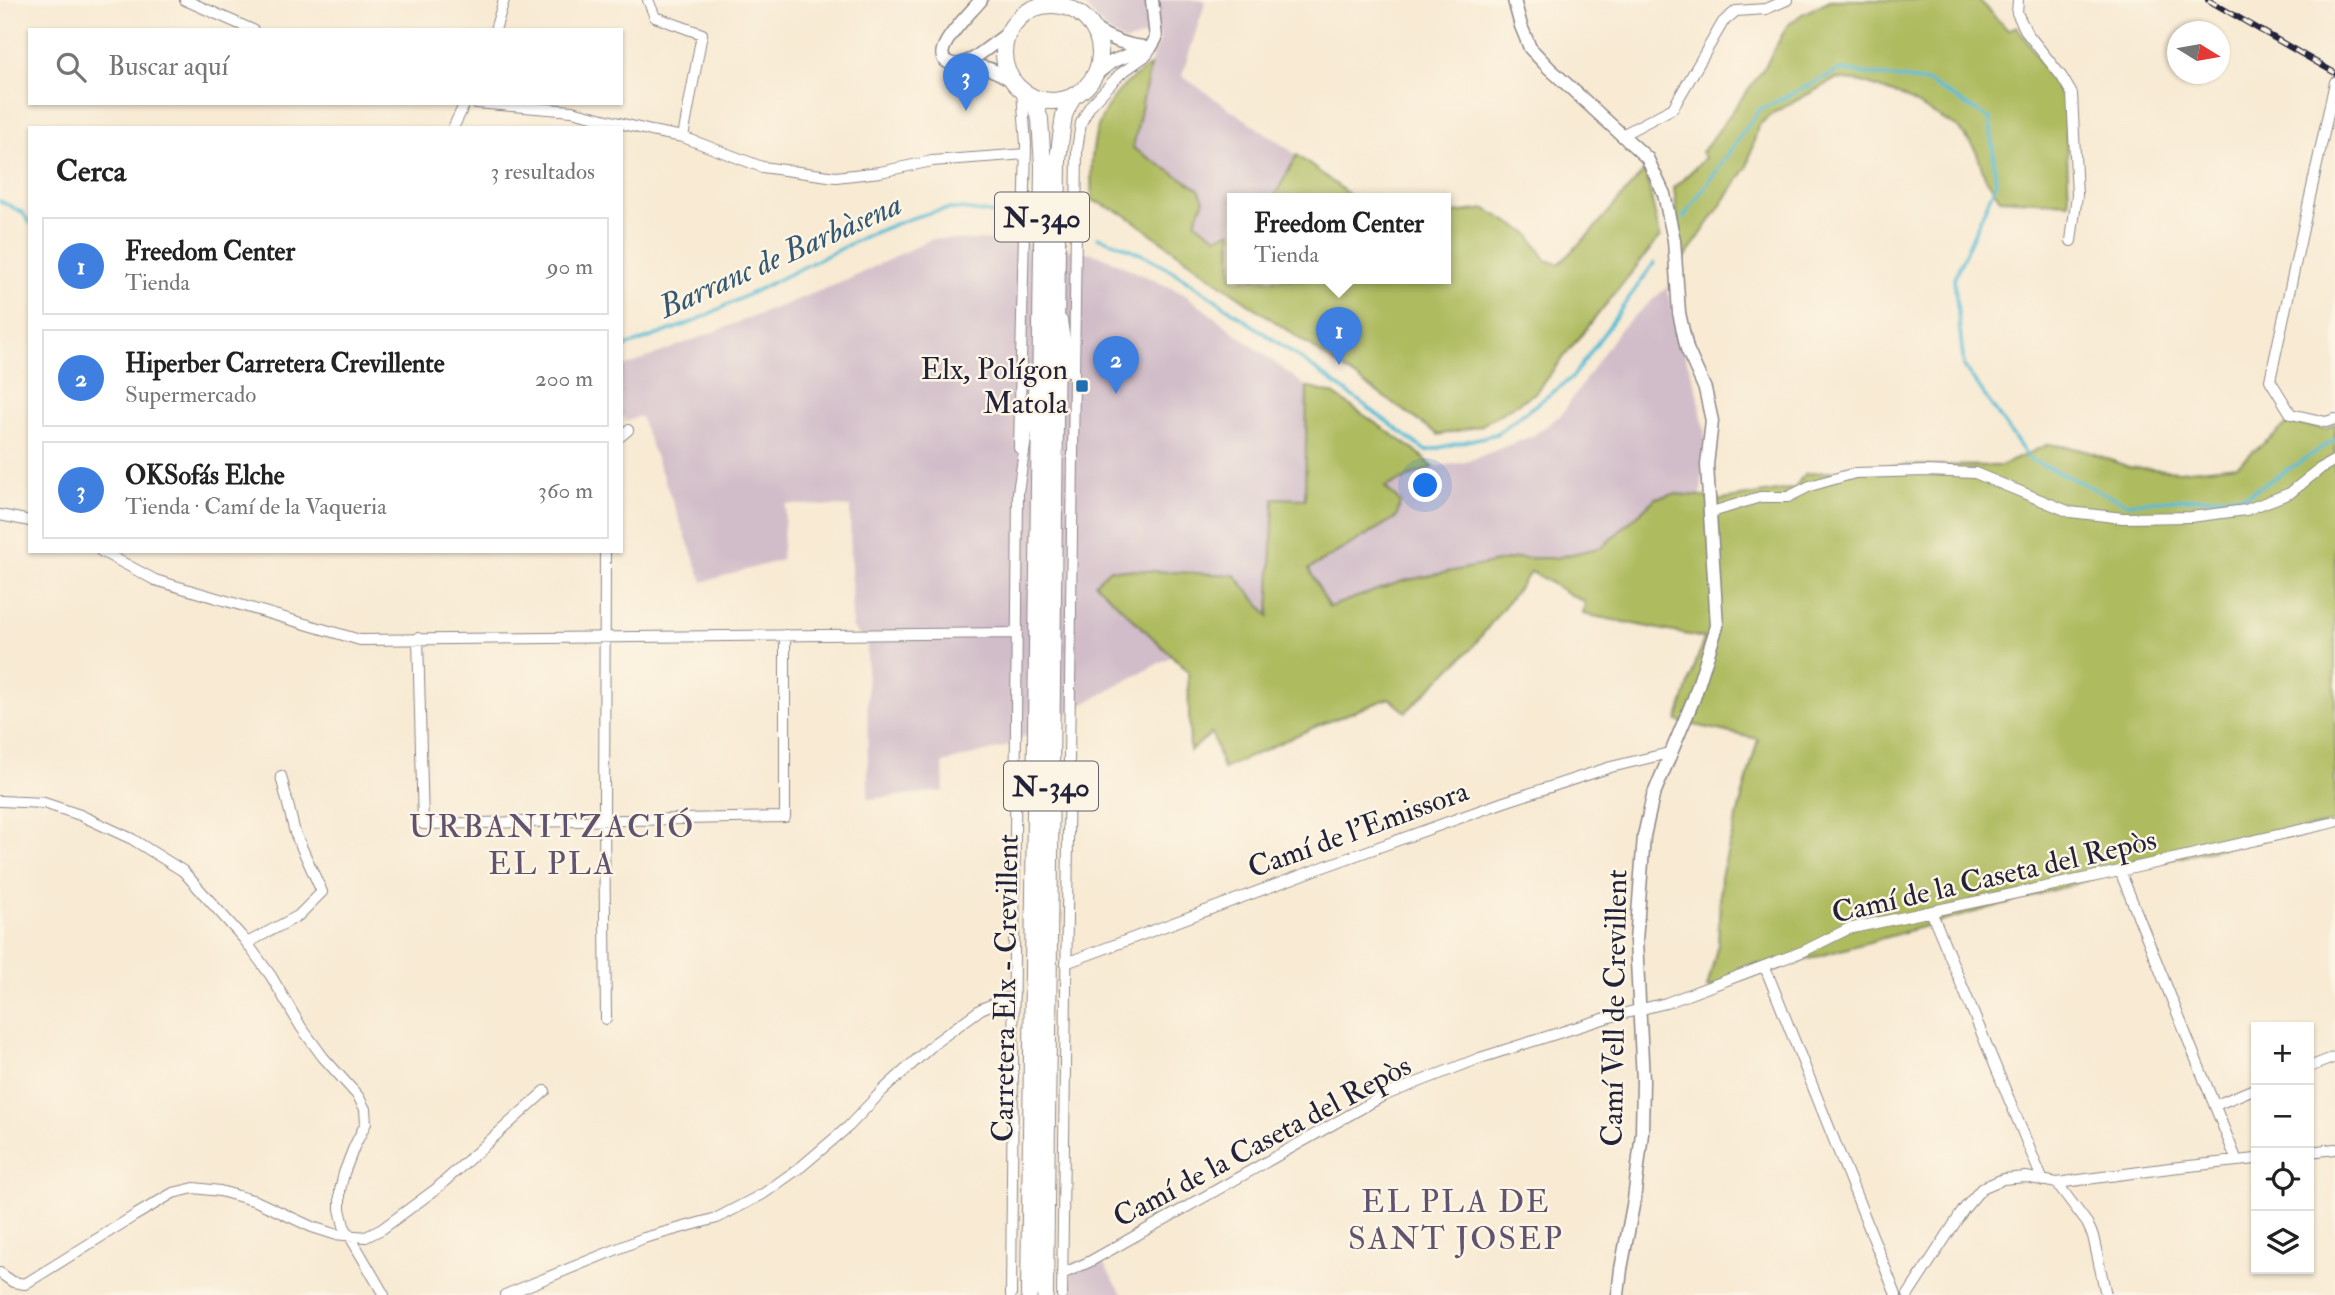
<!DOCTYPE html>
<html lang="es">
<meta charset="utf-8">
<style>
:root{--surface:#fff;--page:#f6f6f6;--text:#222;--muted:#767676;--line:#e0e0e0;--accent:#0f766e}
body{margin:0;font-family:"IM FELL Double Pica",serif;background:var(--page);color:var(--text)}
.controls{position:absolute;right:21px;bottom:21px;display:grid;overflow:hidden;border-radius:0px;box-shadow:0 2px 5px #0004}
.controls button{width:63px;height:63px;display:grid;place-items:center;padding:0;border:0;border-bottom:2px solid var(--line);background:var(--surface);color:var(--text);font:35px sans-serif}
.compass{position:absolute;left:2167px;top:21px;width:63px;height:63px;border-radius:50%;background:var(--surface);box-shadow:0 2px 5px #0004;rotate:101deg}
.you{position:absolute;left:1426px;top:486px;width:24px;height:24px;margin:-18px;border:5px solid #fff;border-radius:50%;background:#1a73e8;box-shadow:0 0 0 10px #1a73e833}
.badge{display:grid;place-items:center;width:46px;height:46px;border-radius:50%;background:var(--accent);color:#fff;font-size:23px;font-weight:700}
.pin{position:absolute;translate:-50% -58px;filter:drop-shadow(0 2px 4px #0008)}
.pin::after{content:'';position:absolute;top:37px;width:24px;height:21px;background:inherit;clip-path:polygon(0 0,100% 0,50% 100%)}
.popup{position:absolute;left:1227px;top:193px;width:224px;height:91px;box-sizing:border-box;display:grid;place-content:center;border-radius:0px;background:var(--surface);filter:drop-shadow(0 2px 5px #0005);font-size:23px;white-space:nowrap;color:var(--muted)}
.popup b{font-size:26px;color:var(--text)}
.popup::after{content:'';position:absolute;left:50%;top:100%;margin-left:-14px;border:14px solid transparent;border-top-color:var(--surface)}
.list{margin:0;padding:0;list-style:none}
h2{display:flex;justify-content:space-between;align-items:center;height:91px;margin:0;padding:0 28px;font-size:30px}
h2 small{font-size:23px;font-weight:400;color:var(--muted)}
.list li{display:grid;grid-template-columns:46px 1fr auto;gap:21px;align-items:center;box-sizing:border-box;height:98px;margin:0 14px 14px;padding:0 14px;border:2px solid var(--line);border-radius:0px}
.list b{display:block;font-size:26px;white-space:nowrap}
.list p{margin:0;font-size:23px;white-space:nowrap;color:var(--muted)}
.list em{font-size:23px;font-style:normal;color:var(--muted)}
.icon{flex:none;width:38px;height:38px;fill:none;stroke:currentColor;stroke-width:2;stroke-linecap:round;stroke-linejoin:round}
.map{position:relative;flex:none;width:2335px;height:1295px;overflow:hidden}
.search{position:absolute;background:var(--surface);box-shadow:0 2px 5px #0004;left:28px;top:28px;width:595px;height:77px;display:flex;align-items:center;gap:18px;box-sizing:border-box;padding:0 24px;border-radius:0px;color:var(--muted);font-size:26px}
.panel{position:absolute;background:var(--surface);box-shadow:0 2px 5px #0004;left:28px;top:126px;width:595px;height:427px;border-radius:0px}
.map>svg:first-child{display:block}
.industrial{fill:#d1bdc9}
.green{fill:#aebb5e;stroke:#686e4c;stroke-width:2}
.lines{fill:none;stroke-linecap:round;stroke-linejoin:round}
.stream{stroke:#56bcd4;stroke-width:3.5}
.minor-casing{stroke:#8d8687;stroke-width:12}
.tertiary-casing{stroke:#8d8687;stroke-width:15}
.trunk-casing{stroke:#8d8687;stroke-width:18}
.minor{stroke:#fff;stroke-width:10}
.tertiary{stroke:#fff;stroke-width:12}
.trunk{stroke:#fff;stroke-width:16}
.rail-casing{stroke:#22223b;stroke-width:6}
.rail{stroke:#fcf5e5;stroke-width:3.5;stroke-dasharray:10;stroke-linecap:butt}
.poi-dot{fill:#1f6fb2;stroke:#fcf5e5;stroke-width:2.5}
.labels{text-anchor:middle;stroke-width:5;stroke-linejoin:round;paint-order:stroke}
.shield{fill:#fcf5e5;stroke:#63616e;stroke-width:2}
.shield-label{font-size:28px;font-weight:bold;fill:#22223b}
.poi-label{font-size:30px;fill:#22223b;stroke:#fcf5e5;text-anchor:end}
.street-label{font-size:30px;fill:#22223b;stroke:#fcf5e5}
.water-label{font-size:32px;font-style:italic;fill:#345871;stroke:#fcf5e5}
.neighbourhood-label{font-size:32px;letter-spacing:2px;fill:#60536f;stroke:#fcf5e5}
</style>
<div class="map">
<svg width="2335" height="1295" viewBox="0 0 2335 1295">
<rect width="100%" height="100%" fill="#fcf5e5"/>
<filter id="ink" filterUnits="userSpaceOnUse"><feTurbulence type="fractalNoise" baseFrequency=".0143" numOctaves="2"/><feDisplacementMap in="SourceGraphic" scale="14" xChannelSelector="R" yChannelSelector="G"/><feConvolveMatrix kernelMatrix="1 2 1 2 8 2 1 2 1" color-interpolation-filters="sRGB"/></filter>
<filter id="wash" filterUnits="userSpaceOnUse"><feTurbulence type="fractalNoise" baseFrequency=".00686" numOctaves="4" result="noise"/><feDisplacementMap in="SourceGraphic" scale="28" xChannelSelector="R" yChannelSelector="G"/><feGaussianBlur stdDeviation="1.57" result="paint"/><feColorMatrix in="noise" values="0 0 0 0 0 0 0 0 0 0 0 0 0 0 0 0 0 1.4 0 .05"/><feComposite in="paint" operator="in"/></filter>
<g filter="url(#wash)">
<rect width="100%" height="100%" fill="#f8ead3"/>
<path class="industrial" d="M1080 0H1206L1182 76 1297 155 1273 199H1232V231L1217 237 1195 222 1204 200 1199 189 1133 148 1152 58 1160 41 1159 32 1124 42 1105 29Z
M931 239 1011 241 1097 254 1184 294 1307 387 1305 499H1274L1269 617 1110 569 1096 583 1172 656 1005 747 943 763 944 791 868 799 867 644 852 627 850 507 786 504 781 560 703 582 640 416 627 421 621 415V368L845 281Z
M1667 287 1675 326 1697 390 1705 435 1701 496 1675 494 1636 514 1602 547 1559 561 1403 581 1329 607 1309 569 1397 518 1385 487 1433 467 1466 462 1534 435 1562 414 1619 330Z
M1099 1257 1123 1295H1071L1072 1263Z"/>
<path class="green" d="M1830 0H1978L2008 30 2017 26 2065 100 2069 203 2000 199 1985 177 1976 151 1960 129 1902 96 1862 82 1836 79 1773 113 1758 126 1747 167 1682 262 1674 188 1705 158 1701 152 1707 146 1766 65 1787 26 1802 14Z
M1150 66 1133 148 1199 189 1204 200 1195 222 1217 237 1232 231V279H1446V214L1486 209 1529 234 1546 260 1559 264 1593 230 1645 170 1660 237 1535 393 1480 426 1439 435 1232 292 1124 214 1092 200C1088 141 1096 99 1150 66Z
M1297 155 1350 195 1354 199H1273Z
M1307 387 1333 394 1415 450 1433 467 1385 487 1400 502 1397 517 1309 569 1329 607 1403 581 1517 558H1555L1602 547 1656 498 1675 494 1701 496 1716 501 1795 488 1804 474 1912 465 2001 466 2049 444 2084 450 2129 467 2179 471 2237 465 2289 423 2326 429 2335 423V822L2120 871 1707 988 1718 944 1721 876 1758 739 1677 721 1704 638 1583 614 1585 602C1566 594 1550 581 1531 572L1471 649 1406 712 1389 698 1317 726 1223 769 1212 733 1190 751 1188 671 1095 583 1110 569 1235 575 1269 616 1274 498 1305 499Z"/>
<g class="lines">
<path class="stream" d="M0 201 22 212 30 223
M1683 218 1759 110 1840 70 1928 82 1990 119 1996 183 1954 279 1964 366 2029 459 2126 503 2247 495 2335 440
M1097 237C1148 251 1193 284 1236 314 1301 358 1364 404 1426 451L1496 434 1572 378 1654 263
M621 348 693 322 870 234C896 224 923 212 951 209 967 208 985 213 1001 215"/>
</g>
</g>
<g filter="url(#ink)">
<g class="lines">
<defs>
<path id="minor" d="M185 0 253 30
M648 0 655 17 702 34 683 137
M2018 0 2017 13 2027 33 2062 77 2072 94 2077 195 2071 241
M495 30 504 0
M2335 82 2270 380 2291 414 2326 422 2335 419
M476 103 572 111 651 131 683 137 762 167 836 177 880 172 932 161 1026 154
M453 128 465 103
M1622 135 1673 108 1723 22 1736 11 1766 9 1787 0
M1062 320 1069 371
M621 436 628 430
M1019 448 1026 144 1022 92
M1709 513 1760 497H1788L1810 486 1855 473 1926 471 1975 473 2070 512 2123 518 2191 517 2246 510 2290 493 2321 468 2335 460
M0 515 30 521
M101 551 155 580 360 640 1017 633
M605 551 604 819 606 1019
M418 638 423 824 785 817V635
M0 801 44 803 80 815 132 839 183 871 244 939 271 976 301 1027 323 1057 358 1096 365 1109 366 1123 354 1147 344 1173 340 1190V1209L344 1226 384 1295
M2120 871 2237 1161
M1931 911 2043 1181
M247 943 298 916 322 892 295 833 281 776
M1066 963 1326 866 1504 802 1611 767 1669 753
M1765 967 1896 1295
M2309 1067 2335 1057
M2216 1105 2256 1088
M2309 1152 2335 1149
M2057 1183 2087 1223 2093 1236 2106 1295
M0 1273 13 1282 25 1284 134 1216 173 1193 194 1188 220 1191 256 1201 312 1227 334 1234 366 1237 382 1229 436 1189 545 1091
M1062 1274 1089 1262 1383 1096 1480 1058 1606 1018 1666 1003 1804 951 1848 929 2120 871 2335 822
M505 1295 644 1238 717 1218 763 1194 802 1166 849 1126 882 1091 936 1042 981 1009 1014 995
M1011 1295 1018 492 1034 385
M1062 1295 1077 150 1081 123 1090 106 1120 74 1147 55 1151 47
M1908 1295 1964 1209 1982 1188 2003 1179 2026 1177 2057 1183 2170 1168 2256 1159"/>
<path id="tertiary" d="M981 0C970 13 954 28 946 43 931 70 967 64 981 67 993 69 1001 74 1011 80
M1514 0 1521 26 1530 48 1549 68 1647 158 1664 194 1674 240 1679 313 1687 349 1705 389 1712 421 1707 465 1717 626 1694 698 1653 796 1644 836 1636 941 1643 1080 1642 1133 1634 1200 1621 1269 1618 1295
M1094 29C1110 39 1124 45 1143 47
M960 64 973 59 1007 34
M1095 75 1113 61 1151 47 1156 38 1152 0"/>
<path id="trunk" d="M1004 53a48 48 0 1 1 96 0a48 48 0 1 1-96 0Z
M1029 1295 1043 166 1040 119 1031 96
M1045 1295 1058 159 1064 115 1072 98"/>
</defs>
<use href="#minor" class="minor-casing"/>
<use href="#tertiary" class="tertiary-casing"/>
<use href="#trunk" class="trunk-casing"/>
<use href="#minor" class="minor"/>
<use href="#tertiary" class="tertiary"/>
<use href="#trunk" class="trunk"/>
<defs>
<path id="rail" d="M2208 0 2335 73"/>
</defs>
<use href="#rail" class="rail-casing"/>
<use href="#rail" class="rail"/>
</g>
</g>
<rect class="poi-dot" x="1075" y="379" width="14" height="14" rx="3.5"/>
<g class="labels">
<g class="shield">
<rect x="995" y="192.5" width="94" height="49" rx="5"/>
<rect x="1004" y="761.5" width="94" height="49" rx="5"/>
</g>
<g class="shield-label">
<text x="1042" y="227">N-340</text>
<text x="1051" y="796">N-340</text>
</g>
<g class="poi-label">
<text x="1068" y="379">Elx, Polígon<tspan x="1068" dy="34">Matola</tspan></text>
</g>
<g class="street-label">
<text transform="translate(1358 829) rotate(-20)" y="10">Camí de l'Emissora</text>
<text transform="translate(1994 876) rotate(-13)" y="10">Camí de la Caseta del Repòs</text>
<text transform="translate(1005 988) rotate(-89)" y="10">Carretera Elx - Crevillent</text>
<text transform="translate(1614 1008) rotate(-89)" y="10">Camí Vell de Crevillent</text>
<text transform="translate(1262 1141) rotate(-28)" y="10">Camí de la Caseta del Repòs</text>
</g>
<g class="water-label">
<text transform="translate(780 255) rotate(-24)" y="11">Barranc de Barbàsena</text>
</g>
<g class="neighbourhood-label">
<text x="552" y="837">URBANITZACIÓ<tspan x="552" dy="37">EL PLA</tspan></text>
<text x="1456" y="1212">EL PLA DE<tspan x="1456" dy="37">SANT JOSEP</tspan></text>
</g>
</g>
</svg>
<div class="controls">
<button>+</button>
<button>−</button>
<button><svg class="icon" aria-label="locate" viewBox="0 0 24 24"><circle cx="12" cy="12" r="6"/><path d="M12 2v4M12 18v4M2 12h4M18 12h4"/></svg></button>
<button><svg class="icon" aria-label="layers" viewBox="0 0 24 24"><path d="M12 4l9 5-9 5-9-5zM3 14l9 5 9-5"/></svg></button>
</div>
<svg class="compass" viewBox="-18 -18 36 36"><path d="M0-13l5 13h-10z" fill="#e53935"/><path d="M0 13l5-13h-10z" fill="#767676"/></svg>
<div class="you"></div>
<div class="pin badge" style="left:1339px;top:365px;background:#3f7fe0">1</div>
<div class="popup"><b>Freedom Center</b>Tienda</div>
<div class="pin badge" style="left:1116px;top:394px;background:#3f7fe0">2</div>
<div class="pin badge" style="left:966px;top:111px;background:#3f7fe0">3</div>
<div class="search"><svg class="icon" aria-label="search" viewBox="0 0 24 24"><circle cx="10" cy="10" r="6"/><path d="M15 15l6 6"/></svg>Buscar aquí</div>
<section class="panel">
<h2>Cerca<small>3 resultados</small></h2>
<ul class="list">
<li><span class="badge" style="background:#3f7fe0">1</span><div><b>Freedom Center</b><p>Tienda</p></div><em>90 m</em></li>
<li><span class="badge" style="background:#3f7fe0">2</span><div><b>Hiperber Carretera Crevillente</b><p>Supermercado</p></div><em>200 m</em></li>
<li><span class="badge" style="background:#3f7fe0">3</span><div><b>OKSofás Elche</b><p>Tienda · Camí de la Vaqueria</p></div><em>360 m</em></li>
</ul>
</section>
</div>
